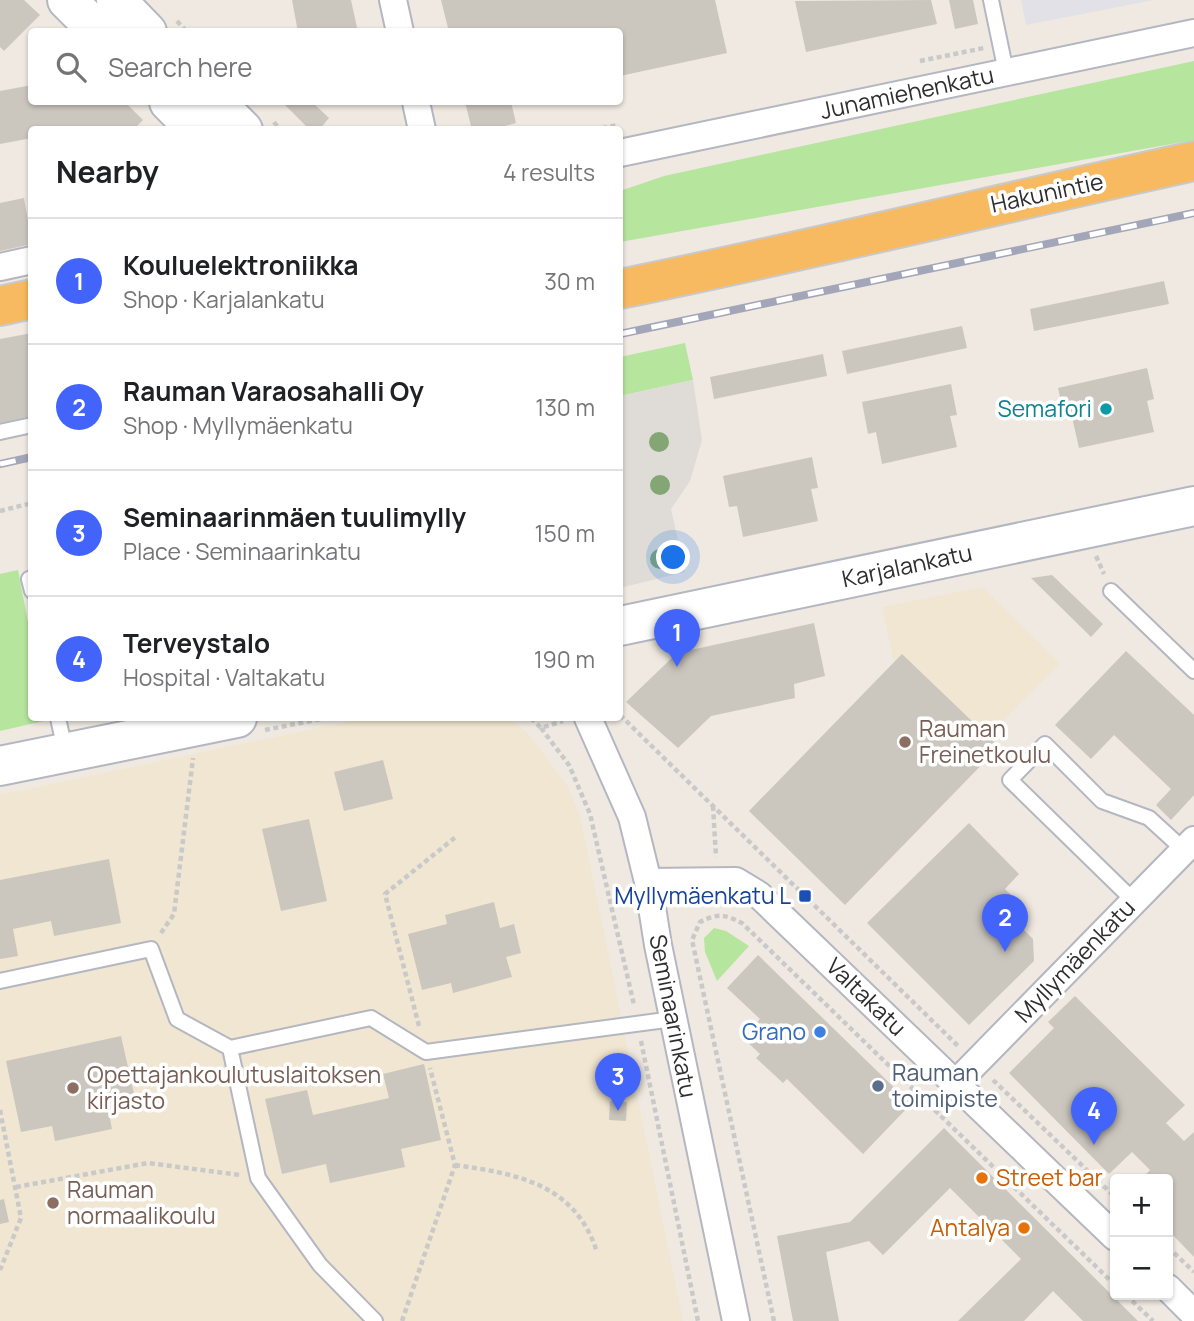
<!DOCTYPE html>
<meta charset="utf-8">
<style>
:root{--surface:#fff;--page:#f2f2f2;--text:#202124;--muted:#757577;--line:#e0e0e0;--accent:#4264fb}
body{margin:0;font-family:Manrope,sans-serif;background:var(--page);color:var(--text)}
.controls{position:absolute;right:21px;bottom:21px;display:grid;overflow:hidden;border-radius:7px;box-shadow:0 2px 5px #0004}
.controls button{width:63px;height:63px;display:grid;place-items:center;padding:0;border:0;border-bottom:2px solid var(--line);background:var(--surface);color:var(--text);font:35px sans-serif}
.you{position:absolute;left:674px;top:558px;width:24px;height:24px;margin:-18px;border:5px solid #fff;border-radius:50%;background:#1a73e8;box-shadow:0 0 0 10px #1a73e833}
.badge{display:grid;place-items:center;width:46px;height:46px;border-radius:50%;background:var(--accent);color:#fff;font-size:23px;font-weight:700}
.pin{position:absolute;translate:-50% -58px;filter:drop-shadow(0 2px 4px #0008)}
.pin::after{content:'';position:absolute;top:37px;width:24px;height:21px;background:inherit;clip-path:polygon(0 0,100% 0,50% 100%)}
.list{margin:0;padding:0;list-style:none}
h2{display:flex;justify-content:space-between;align-items:center;height:91px;margin:0;padding:0 28px;font-size:30px}
h2 small{font-size:23px;font-weight:400;color:var(--muted)}
.list li{display:grid;grid-template-columns:46px 1fr auto;gap:21px;align-items:center;box-sizing:border-box;height:126px;padding:0 28px;border-top:2px solid var(--line)}
.list b{display:block;font-size:26px;white-space:nowrap}
.list p{margin:0;font-size:23px;white-space:nowrap;color:var(--muted)}
.list em{font-size:23px;font-style:normal;color:var(--muted)}
.icon{flex:none;width:38px;height:38px;fill:none;stroke:currentColor;stroke-width:2;stroke-linecap:round;stroke-linejoin:round}
.map{position:relative;flex:none;width:1194px;height:1321px;overflow:hidden}
.search{position:absolute;background:var(--surface);box-shadow:0 2px 5px #0004;left:28px;top:28px;width:595px;height:77px;display:flex;align-items:center;gap:18px;box-sizing:border-box;padding:0 24px;border-radius:7px;color:var(--muted);font-size:26px}
.panel{position:absolute;background:var(--surface);box-shadow:0 2px 5px #0004;left:28px;top:126px;width:595px;height:595px;border-radius:7px}
.map>svg:first-child{display:block}
.industrial{fill:#e3e1e8}
.education{fill:#f0e6d1}
.green{fill:#b6e59e}
.plaza{fill:#dfdcd8}
.building{fill:#cbc7bf}
.lines{fill:none;stroke-linecap:round;stroke-linejoin:round}
.service-casing{stroke:#b4b7c1;stroke-width:18}
.minor-casing{stroke:#b4b7c1;stroke-width:30}
.secondary-casing{stroke:#b4b7c1;stroke-width:42}
.trunk-casing{stroke:#c9c9c9;stroke-width:42}
.path{stroke:#c9c9c9;stroke-width:4.5;stroke-dasharray:5 3.5;stroke-linecap:butt}
.service{stroke:#fff;stroke-width:14}
.minor{stroke:#fff;stroke-width:26}
.secondary{stroke:#fff;stroke-width:38}
.trunk{stroke:#f8ba60;stroke-width:38}
.rail-casing{stroke:#a3a6b8;stroke-width:8}
.rail{stroke:#fff;stroke-width:5;stroke-dasharray:16;stroke-linecap:butt}
.tree{fill:#84a574}
.culture-dot{fill:#0f9aa8;stroke:#fff;stroke-width:2.5}
.education-dot{fill:#8d6e63;stroke:#fff;stroke-width:2.5}
.transit-dot{fill:#1a4fb4;stroke:#fff;stroke-width:2.5}
.shop-dot{fill:#3f7fe0;stroke:#fff;stroke-width:2.5}
.service-dot{fill:#5c6f8a;stroke:#fff;stroke-width:2.5}
.food-dot{fill:#e8710a;stroke:#fff;stroke-width:2.5}
.labels{text-anchor:middle;stroke-width:7;stroke-linejoin:round;paint-order:stroke}
.street-label{font-size:23px;fill:#2e2e2e;stroke:#fff}
.culture-label{font-size:23px;fill:#0d838f;stroke:#fff;text-anchor:end}
.education-label{font-size:23px;fill:#785e54;stroke:#fff;text-anchor:start}
.transit-label{font-size:23px;fill:#164399;stroke:#fff;text-anchor:end}
.shop-label{font-size:23px;fill:#366cbe;stroke:#fff;text-anchor:end}
.service-label{font-size:23px;fill:#4e5e75;stroke:#fff;text-anchor:start}
.food-label{font-size:23px;fill:#c56008;stroke:#fff;text-anchor:start}
</style>
<div class="map">
<svg width="1194" height="1321" viewBox="0 0 1194 1321">
<rect width="100%" height="100%" fill="#efe9e1"/>
<path class="industrial" d="M1021 0H1154L1026 25Z"/>
<path class="education" d="M982 587 1060 663 988 736 999 747 845 905 749 811 894 662 882 607Z
M365 718H510L530 736 568 787 580 816 683 1321H0V795Z"/>
<path class="green" d="M1194 61V140L620 242V191L664 176Z
M685 343 693 380 620 396V357Z
M18 570 31 638 32 718H48V720L0 731V574Z
M714 928 726 931 749 946 717 981 705 952 704 938Z"/>
<path class="plaza" d="M693 380 702 440 690 481 671 509 685 572 620 588V396Z"/>
<path class="building" d="M0 0H24L40 15 4 51 0 47Z
M292 0H351L358 32H298Z
M441 0H715L727 53 620 76V32H449Z
M931 0 937 24 806 52 795 1Z
M949 0H973L978 24 955 29Z
M32 85V102H125L143 120 133 130H32V138L0 144V91Z
M282 102H312L329 118 319 130H310Z
M465 102H511L516 123 490 130H472Z
M24 198 32 244 0 251V203Z
M1164 281 1169 304 1034 331 1030 309Z
M962 326 967 348 847 374 842 351Z
M32 333V416L0 423V339Z
M823 354 827 376 714 399 710 377Z
M1147 368 1154 399 1147 401 1154 432 1079 448 1072 417 1065 419 1058 388Z
M951 384 957 415 950 416 957 447 882 464 876 432 868 434 862 402Z
M812 457 818 488 811 489 818 521 743 537 737 506 729 507 723 476Z
M1052 575 1103 624 1091 637 1031 578Z
M814 623 825 676 794 684 795 698 711 716 678 748 626 702 677 653Z
M1126 651 1194 715V795L1171 820 1156 805 1171 789 1114 735 1091 759 1055 725Z
M902 654 999 747 845 905 749 811Z
M383 760 393 799 344 811 334 772Z
M309 819 327 901 281 911 262 829Z
M969 823 1019 874 1005 889 1014 898 1003 909 1033 939 1034 961 969 1025 867 923Z
M109 859 121 923 54 936 51 921 13 929 18 956 0 959V880Z
M494 902 500 928 514 924 521 953 506 957 512 977 453 993 451 983 422 990 408 934 447 924 445 915Z
M758 955 911 1104 863 1154 787 1079 783 1083 756 1058 760 1054 743 1038 760 1019 727 988Z
M1075 996 1185 1105 1166 1123 1184 1141 1194 1132V1257L1168 1230V1179H1141L1150 1170 1132 1152 1109 1174 1009 1073 1054 1028 1048 1022Z
M121 1036 137 1107 109 1113 112 1129 55 1141 52 1126 21 1132 6 1061Z
M424 1064 441 1140 401 1149 405 1167 330 1183 326 1164 282 1174 265 1099 307 1090 313 1115 389 1098 383 1074Z
M610 1101 627 1102 626 1121 609 1120Z
M944 1128 977 1161 1138 1321H1083L1053 1291 1024 1321H958L1021 1259 950 1188 883 1255 869 1241 826 1252 839 1321H793L777 1236 850 1222Z
M4 1199 9 1222 0 1224V1200Z"/>
<g class="lines">
<defs>
<path id="service" d="M991 0 1006 72
M0 432 32 425
M32 578 29 579 32 591
M1111 591 1194 671
M58 718 65 750
M1134 901 1010 780 1045 744 1102 801 1149 818 1184 850
M0 981 151 949 177 1019 230 1048
M375 1321 320 1265 258 1178 230 1048 371 1018 426 1052 673 1019"/>
<path id="minor" d="M393 0 400 32
M416 102 422 130
M620 153 1194 33
M0 267 32 260
M588 718 632 817 648 882 658 945 736 1321
M648 882 736 881 759 895 1115 1237
M956 1083 1194 840
M1168 1288 1194 1314"/>
<path id="secondary" d="M67 0 99 32
M116 0 147 32
M169 102 197 130
M215 102 243 130
M620 626 1194 506
M0 766 237 718"/>
<path id="trunk" d="M620 289C812 250 1002 203 1194 161
M0 306 32 299"/>
</defs>
<use href="#service" class="service-casing"/>
<use href="#minor" class="minor-casing"/>
<use href="#secondary" class="secondary-casing"/>
<use href="#trunk" class="trunk-casing"/>
<path class="path" d="M177 21 187 32
M920 61 984 48
M274 122 280 130
M594 130 617 125
M0 511 32 503
M1096 556 1104 574
M620 715 959 1047
M531 718 541 728 563 721
M541 728 569 765 590 814 634 1005
M265 730 326 718
M713 806 716 857
M161 933 174 914 193 758
M419 1026 385 894 457 836
M641 1041 698 1321
M993 1080 1115 1197
M0 1110 21 1218 0 1270
M455 1165C518 1174 575 1184 597 1252
M16 1187 148 1163 240 1175
M1168 1247 1194 1272
M1126 1295 1153 1321
M402 1321 455 1165 430 1068
M774 1321 692 940 700 922C718 913 724 914 742 923L1115 1285"/>
<use href="#service" class="service"/>
<use href="#minor" class="minor"/>
<use href="#secondary" class="secondary"/>
<use href="#trunk" class="trunk"/>
<defs>
<path id="rail" d="M620 334 1194 213
M0 464 32 457"/>
</defs>
<use href="#rail" class="rail-casing"/>
<use href="#rail" class="rail"/>
</g>
<g class="tree">
<circle cx="659" cy="442" r="10"/>
<circle cx="660" cy="485" r="10"/>
<circle cx="660" cy="559" r="10"/>
</g>
<circle class="culture-dot" cx="1106" cy="409" r="7"/>
<g class="education-dot">
<circle cx="905" cy="742" r="7"/>
<circle cx="73" cy="1088" r="7"/>
<circle cx="53" cy="1203" r="7"/>
</g>
<rect class="transit-dot" x="798" y="889" width="14" height="14" rx="3.5"/>
<circle class="shop-dot" cx="820" cy="1032" r="7"/>
<circle class="service-dot" cx="878" cy="1086" r="7"/>
<g class="food-dot">
<circle cx="982" cy="1178" r="7"/>
<circle cx="1024" cy="1228" r="7"/>
</g>
<g class="labels">
<g class="street-label">
<text transform="translate(907 93) rotate(-12)" y="8">Junamiehenkatu</text>
<text transform="translate(1047 193) rotate(-12)" y="8">Hakunintie</text>
<text transform="translate(907 566) rotate(-12)" y="8">Karjalankatu</text>
<text transform="translate(1075 961) rotate(-46)" y="8">Myllymäenkatu</text>
<text transform="translate(866 997) rotate(44)" y="8">Valtakatu</text>
<text transform="translate(673 1016) rotate(79)" y="8">Seminaarinkatu</text>
</g>
<g class="culture-label">
<text x="1092" y="417">Semafori</text>
</g>
<g class="education-label">
<text x="919" y="737">Rauman<tspan x="919" dy="26">Freinetkoulu</tspan></text>
<text x="87" y="1083">Opettajankoulutuslaitoksen<tspan x="87" dy="26">kirjasto</tspan></text>
<text x="67" y="1198">Rauman<tspan x="67" dy="26">normaalikoulu</tspan></text>
</g>
<g class="transit-label">
<text x="791" y="904">Myllymäenkatu L</text>
</g>
<g class="shop-label">
<text x="806" y="1040">Grano</text>
</g>
<g class="service-label">
<text x="892" y="1081">Rauman<tspan x="892" dy="26">toimipiste</tspan></text>
</g>
<g class="food-label">
<text x="996" y="1186">Street bar</text>
<text x="1010" y="1236" text-anchor="end">Antalya</text>
</g>
</g>
</svg>
<div class="controls">
<button>+</button>
<button>−</button>
</div>
<div class="you"></div>
<div class="pin badge" style="left:677px;top:667px">1</div>
<div class="pin badge" style="left:1005px;top:952px">2</div>
<div class="pin badge" style="left:618px;top:1111px">3</div>
<div class="pin badge" style="left:1094px;top:1145px">4</div>
<div class="search"><svg class="icon" aria-label="search" viewBox="0 0 24 24"><circle cx="10" cy="10" r="6"/><path d="M15 15l6 6"/></svg>Search here</div>
<section class="panel">
<h2>Nearby<small>4 results</small></h2>
<ul class="list">
<li><span class="badge">1</span><div><b>Kouluelektroniikka</b><p>Shop · Karjalankatu</p></div><em>30 m</em></li>
<li><span class="badge">2</span><div><b>Rauman Varaosahalli Oy</b><p>Shop · Myllymäenkatu</p></div><em>130 m</em></li>
<li><span class="badge">3</span><div><b>Seminaarinmäen tuulimylly</b><p>Place · Seminaarinkatu</p></div><em>150 m</em></li>
<li><span class="badge">4</span><div><b>Terveystalo</b><p>Hospital · Valtakatu</p></div><em>190 m</em></li>
</ul>
</section>
</div>
